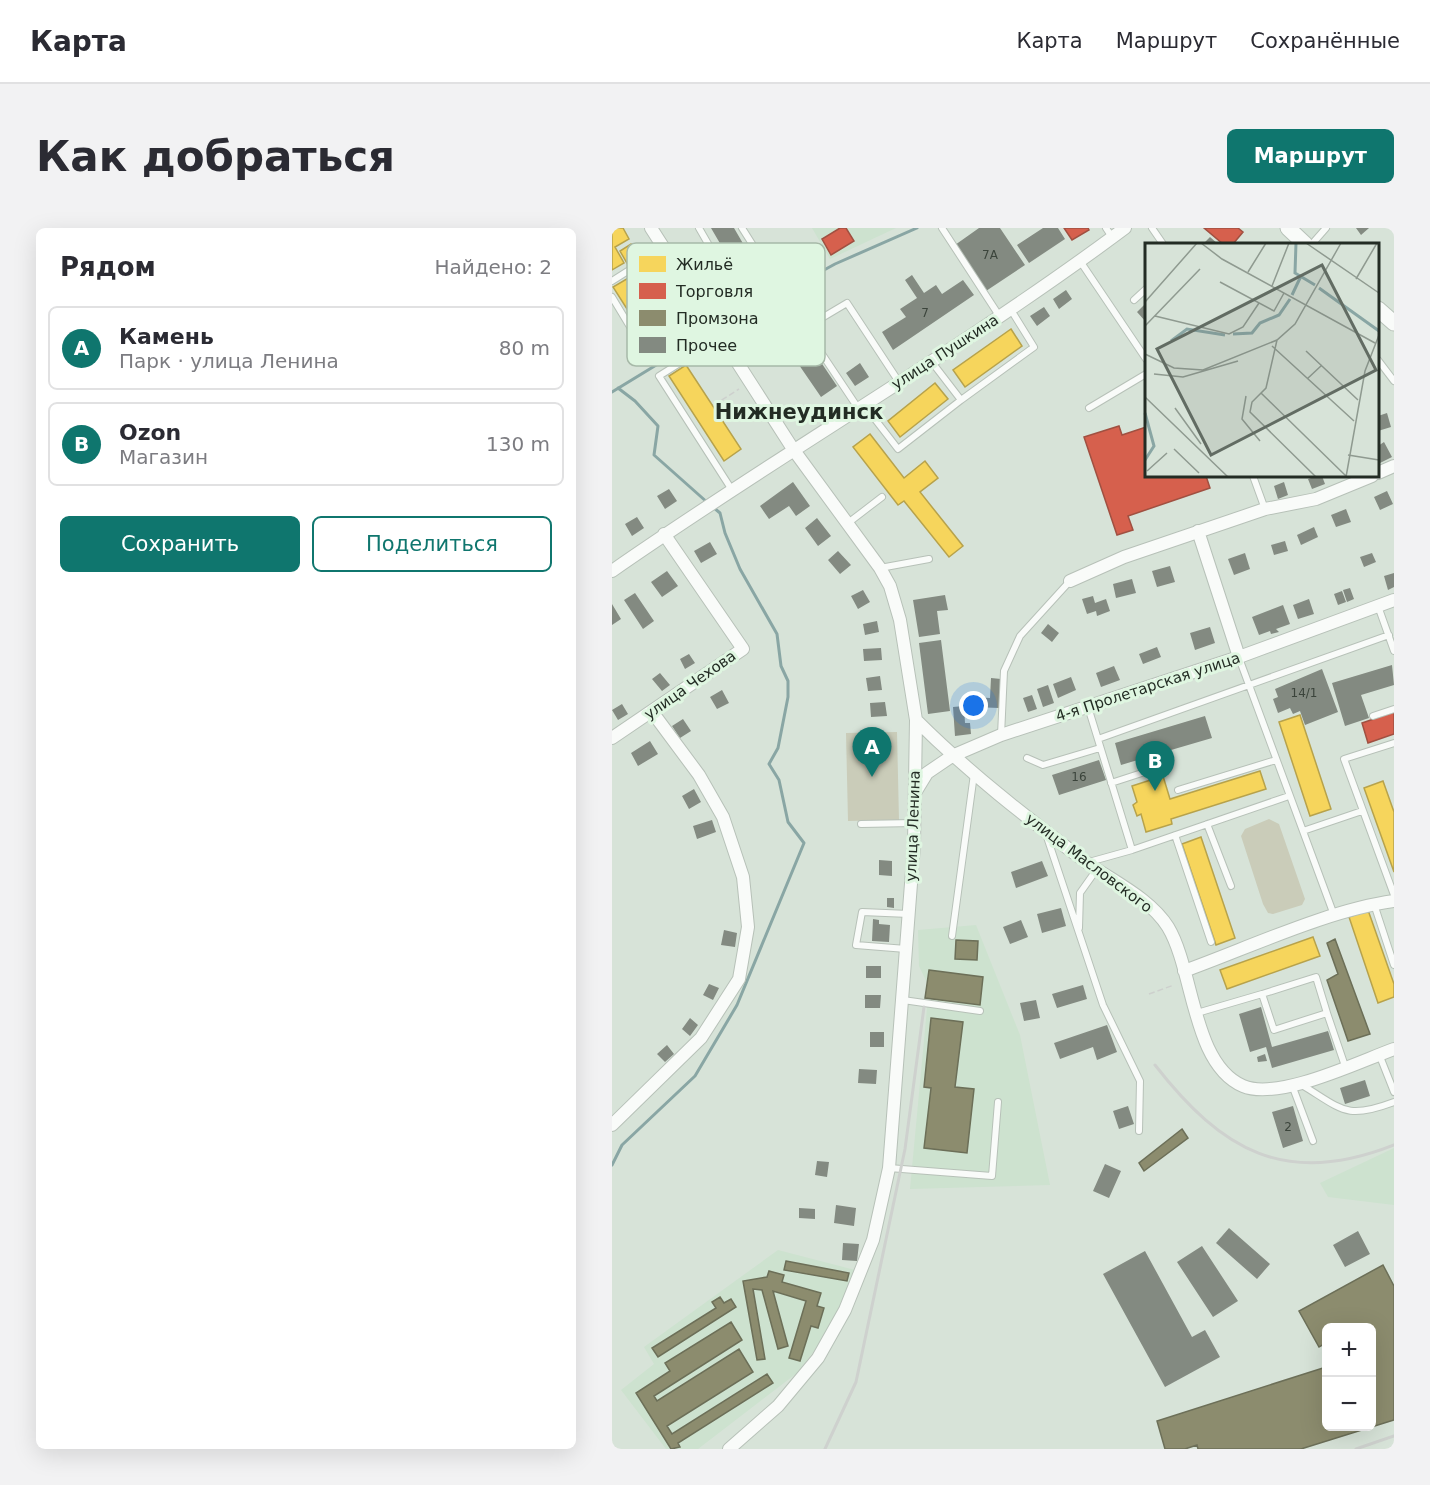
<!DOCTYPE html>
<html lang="ru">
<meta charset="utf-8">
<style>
:root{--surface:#fff;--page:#f2f2f3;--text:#2b2b33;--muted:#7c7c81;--line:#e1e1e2;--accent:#0f766e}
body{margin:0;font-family:"DejaVu Sans",sans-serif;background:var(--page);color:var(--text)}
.controls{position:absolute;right:18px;bottom:18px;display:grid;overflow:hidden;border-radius:9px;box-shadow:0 6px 24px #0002}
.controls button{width:54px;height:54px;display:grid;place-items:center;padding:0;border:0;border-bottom:2px solid var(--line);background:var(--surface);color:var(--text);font:30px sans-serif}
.you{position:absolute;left:362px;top:478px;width:21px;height:21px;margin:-15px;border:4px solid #fff;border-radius:50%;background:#1a73e8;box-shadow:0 0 0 9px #1a73e833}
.badge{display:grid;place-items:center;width:39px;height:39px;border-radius:50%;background:var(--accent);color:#fff;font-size:20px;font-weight:700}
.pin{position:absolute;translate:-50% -50px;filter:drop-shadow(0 2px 3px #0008)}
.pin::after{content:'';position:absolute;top:32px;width:21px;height:18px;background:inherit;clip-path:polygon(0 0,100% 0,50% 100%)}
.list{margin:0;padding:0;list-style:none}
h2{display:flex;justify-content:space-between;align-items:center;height:78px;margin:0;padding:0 24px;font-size:26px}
h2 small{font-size:20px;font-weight:400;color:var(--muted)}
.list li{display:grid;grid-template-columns:39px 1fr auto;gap:18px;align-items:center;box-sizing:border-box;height:84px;margin:0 12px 12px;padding:0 12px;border:2px solid var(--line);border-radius:9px}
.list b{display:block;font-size:22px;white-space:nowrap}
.list p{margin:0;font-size:20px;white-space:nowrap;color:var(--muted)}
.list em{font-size:20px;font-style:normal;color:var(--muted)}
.actions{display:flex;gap:12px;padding:18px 24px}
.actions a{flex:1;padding:14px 0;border:2px solid var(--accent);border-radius:9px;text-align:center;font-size:21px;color:var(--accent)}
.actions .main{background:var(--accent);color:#fff}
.map{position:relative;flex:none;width:782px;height:1221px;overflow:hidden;border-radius:9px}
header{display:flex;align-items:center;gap:36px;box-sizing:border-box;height:84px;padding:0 30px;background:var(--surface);border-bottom:2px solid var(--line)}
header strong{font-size:28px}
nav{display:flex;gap:33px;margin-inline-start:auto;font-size:21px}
.intro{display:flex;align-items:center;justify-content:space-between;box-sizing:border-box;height:144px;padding:0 36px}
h1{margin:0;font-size:42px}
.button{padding:15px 27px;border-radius:9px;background:var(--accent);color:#fff;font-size:21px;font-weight:700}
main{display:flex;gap:36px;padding:0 36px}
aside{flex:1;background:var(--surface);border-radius:9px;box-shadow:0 6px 24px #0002}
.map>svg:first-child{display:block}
.built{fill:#cde2cf}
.green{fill:#caccb9}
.homes{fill:#f6d55c;stroke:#b7a24b;stroke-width:1.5}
.shops{fill:#d6604d;stroke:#a05041;stroke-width:1.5}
.industry{fill:#8c8c6e;stroke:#6c6f58;stroke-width:1.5}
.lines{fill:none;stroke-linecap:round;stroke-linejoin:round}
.stream{stroke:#89a6a4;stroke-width:3}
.building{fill:#838a81}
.service-casing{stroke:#b7c1b8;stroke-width:8}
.minor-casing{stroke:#b7c1b8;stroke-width:14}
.tertiary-casing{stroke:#b7c1b8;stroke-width:17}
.path{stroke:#cdd0cd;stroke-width:1.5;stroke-dasharray:6 3;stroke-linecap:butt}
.service{stroke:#f9fbf9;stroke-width:6}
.minor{stroke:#f9fbf9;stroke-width:12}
.tertiary{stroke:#f9fbf9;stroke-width:15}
.rail{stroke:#ced1ce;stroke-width:3}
.labels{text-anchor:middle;stroke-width:6;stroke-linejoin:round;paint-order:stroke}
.number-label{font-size:12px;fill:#3b443b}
.street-label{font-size:15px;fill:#232c24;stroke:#dff6e1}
.district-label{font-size:21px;font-weight:bold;fill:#232c24;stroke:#dff6e1}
.inset-river{fill:none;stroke:#89a6a4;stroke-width:3}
.inset-road{fill:none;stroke:#8f9a90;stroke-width:1.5}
.view{fill:#626c63;fill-opacity:0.15;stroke:#626c63;stroke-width:3}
.inset-edge{fill:none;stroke:#232c24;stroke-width:3}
.key{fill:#dff6e1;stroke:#a7b9a8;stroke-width:1.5}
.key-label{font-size:16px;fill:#232c24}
</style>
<header>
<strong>Карта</strong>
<nav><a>Карта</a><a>Маршрут</a><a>Сохранённые</a></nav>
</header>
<div class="intro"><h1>Как добраться</h1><a class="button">Маршрут</a></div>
<main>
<aside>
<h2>Рядом<small>Найдено: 2</small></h2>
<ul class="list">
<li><span class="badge">A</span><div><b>Камень</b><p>Парк · улица Ленина</p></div><em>80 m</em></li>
<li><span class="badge">B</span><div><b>Ozon</b><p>Магазин</p></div><em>130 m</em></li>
</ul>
<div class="actions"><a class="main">Сохранить</a><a>Поделиться</a></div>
</aside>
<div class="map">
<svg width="782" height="1221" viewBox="0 0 782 1221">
<rect width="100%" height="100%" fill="#d7e3d8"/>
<path class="built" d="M200 0H284L218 31Z
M364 697 408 807 438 957 298 961 317 759 307 738 306 702Z
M782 920V977L716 969 708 955Z
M166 1022 243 1042 216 1105 185 1145 86 1221H54L9 1162 42 1136 32 1119Z"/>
<path class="green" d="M285 504 287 592 236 593 234 505Z
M657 591 667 596 693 671 690 677 661 686 656 685 651 676 629 608 633 601Z"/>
<path class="homes" d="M0 0H11L17 11 3 19 12 35 0 42Z
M19 16 28 30 16 37 8 23Z
M18 49 51 100 34 111 1 59Z
M399 101 410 118 353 159 341 142Z
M74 137 129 221 112 233 57 148Z
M323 155 336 171 288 209 276 193Z
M258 206 292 250 313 233 326 250 308 264 351 318 337 329 292 273 286 277 241 219Z
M688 487 719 581 698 588 667 494Z
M648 543 654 561 559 591 560 596 534 604 529 586 525 588 521 577 525 574 520 558 551 548 558 571Z
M771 553 782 584V644L752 560Z
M589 609 623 710 604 717 570 616Z
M756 682 782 756V769L766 775 737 689Z
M701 709 708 728 615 761 608 742Z"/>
<path class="shops" d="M228 0H234L242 13 219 27 210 11Z
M452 0H476L477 2 460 12Z
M592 0H626L631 4 621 16H611Z
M507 198 510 207 534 199V248H594L598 260 516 288 521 302 505 307 472 209Z
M782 484V506L756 515 750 495Z"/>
<path class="industry" d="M723 711 758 806 736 813 715 752 726 746 715 715Z
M344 712 366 713 365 732 343 731Z
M317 742 371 749 368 777 313 770Z
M319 790 351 794 343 859 362 861 355 925 312 920 319 860 312 859Z
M570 901 576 910 532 943 527 935Z
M174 1033 237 1045 235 1053 172 1042Z
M771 1037 782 1058V1192L689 1221H586L585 1217 573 1221H553L545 1193 714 1139V1198H760V1100H714V1115L707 1119 687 1083Z
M157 1043 172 1047 170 1054 209 1065 205 1078 212 1080 206 1100 199 1098 188 1133 177 1130 194 1073 161 1063 176 1118 166 1121 150 1062 141 1061 153 1131 145 1132 131 1053 155 1049Z
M108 1069 112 1075 119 1071 124 1079 46 1129 40 1120 104 1080 100 1074Z
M119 1094 130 1112 42 1168 45 1173 127 1121 141 1144 55 1198 60 1206 155 1146 161 1155 66 1215 68 1219 59 1221 24 1165 58 1143 53 1135Z"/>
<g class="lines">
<path class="stream" d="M106 100 223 36 305 0
M6 160 23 173 46 198 42 227 96 275
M0 164 100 103
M0 937 10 917 83 848 125 777 192 615 176 594 167 552 157 536 166 520 176 469V453L169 438 165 406 128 341 113 305 108 285 101 279"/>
</g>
<path class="building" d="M99 0H122L140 31 123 41Z
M367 0H388L413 37 374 63 343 17Z
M431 0H446L453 11 417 35 405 17Z
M744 0H757L749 7Z
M598 9 606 16H591Z
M300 47 312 65 324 57 330 66 351 52 362 67 281 122 270 104 294 89 288 81 305 70 293 52Z
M454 62 460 71 447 81 441 71Z
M169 75 225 158 209 169 152 86Z
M534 75V94L525 84Z
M432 79 438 88 425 98 418 88Z
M248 135 257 149 243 158 234 145Z
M775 185 779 199 766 203V188Z
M772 214 780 229 766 236V218Z
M705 248H710L713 256 700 261 696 251Z
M181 254 198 278 184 288 177 278 157 291 148 278Z
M672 254 676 267 666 271 662 258Z
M57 261 65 273 53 281 45 268Z
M775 263 781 276 768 282 762 269Z
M734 281 739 294 724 299 719 287Z
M25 289 32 300 20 308 13 296Z
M205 290 219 308 206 318 193 300Z
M702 299 706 309 689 317 685 307Z
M673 313 676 323 662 327 659 317Z
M98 314 105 326 89 335 82 323Z
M226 323 239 337 228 346 216 332Z
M633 325 638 341 622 347 616 331Z
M760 325 764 334 752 339 748 329Z
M558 338 563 354 545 359 540 343Z
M55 343 66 358 50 369 39 354Z
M782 345V359L776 362 772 348Z
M520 351 524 365 504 370 501 356Z
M738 360 742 371 735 374 731 362Z
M251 362 258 374 246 381 239 368Z
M730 363 734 374 726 377 722 366Z
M23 365 42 393 31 401 12 372Z
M333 367 336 382 325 383 328 406 307 409 301 372Z
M481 368 483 375 494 371 498 383 485 388 484 383 475 386 470 371Z
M697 371 702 386 686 391 681 377Z
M0 376 9 391 0 397Z
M671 377 678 396 664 401 667 404 659 406 658 403 647 407 640 389Z
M265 393 267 404 253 407 251 396Z
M436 396 447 405 440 414 429 405Z
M598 399 603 415 583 422 578 405Z
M329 412 338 483 316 486 307 415Z
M545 419 549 429 531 436 527 426Z
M269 420 270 432 252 433 251 421Z
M77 426 83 435 73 441 68 431Z
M780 437 782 457 749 467 757 490 733 498 720 455Z
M502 438 508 452 489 459 484 445Z
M710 441 726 484 693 497 688 483 681 486 678 480 666 485 661 471 666 469 663 461Z
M48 445 58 457 50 463 40 451Z
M268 448 270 462 256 463 254 450Z
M459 449 464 462 446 470 441 456Z
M379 450 389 451 387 480 361 479 362 469 378 470Z
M436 457 442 475 431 479 425 461Z
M110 462 117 475 105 481 98 469Z
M420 467 425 481 416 484 411 470Z
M273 474 275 488 259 489 258 475Z
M10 476 16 486 6 492 0 482Z
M352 478 353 495H358L359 506 343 508 341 479Z
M593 488 600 510 542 527 544 536 532 539 529 531 509 537 503 515Z
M71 491 79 503 68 510 60 498Z
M38 513 46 526 26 538 19 525Z
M487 532 494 552 447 567 440 547Z
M82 561 89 574 77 581 70 568Z
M100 592 104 604 85 611 81 598Z
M267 632 280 633V648L267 647Z
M430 633 436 648 404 660 399 644Z
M275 670H282V680L275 679Z
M449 680 454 698 430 705 425 686Z
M261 691 267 692V696L278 697 277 714 260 713Z
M409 692 416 709 398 716 391 699Z
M112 702 125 705 123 719 109 717Z
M254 738H269V750H254Z
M97 756 107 760 101 772 91 767Z
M471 757 475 771 445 780 440 766Z
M253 767H269L268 780H253Z
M424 772 428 790 412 793 408 775Z
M649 779 660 819 716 803 722 822 660 840 654 819 638 824 627 786Z
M78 790 86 797 78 808 70 801Z
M495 797 505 824 485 832 481 819 448 831 442 815Z
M258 804H272V819H258Z
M55 817 62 826 53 834 45 826Z
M653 826 655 833 646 834 645 829Z
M247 841 265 842 264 856 246 855Z
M753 852 758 868 733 876 728 860Z
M516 878 522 896 507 901 501 883Z
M681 878 691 913 671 920 660 884Z
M205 933 217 934 215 949 203 947Z
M493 936 509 943 497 970 481 963Z
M224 977 244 980 242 998 222 995Z
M187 980 203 981V991L187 990Z
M617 1000 658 1036 645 1051 604 1015Z
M746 1003 758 1026 733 1039 721 1017Z
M231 1015 247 1016 245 1033 230 1032Z
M590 1018 626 1073 601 1089 565 1034Z
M533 1023 580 1109 593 1102 608 1129 553 1159 491 1046Z"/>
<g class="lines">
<defs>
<path id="service" d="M87 0 121 59
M330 0 388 89
M494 0 500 9
M540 0 551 16
M700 16 714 0
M468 33 534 131
M0 53 52 20
M0 69 32 122 93 85
M522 72 534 61
M176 75 246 180
M89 78 154 38 130 0
M193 100 235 75 287 154
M109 109 47 148 120 262
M766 132 782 153
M349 172 422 119 399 82
M252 177 286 221 349 172 319 133
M477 180 534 146
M641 248 653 281
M236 295 270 269
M268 340 317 331
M766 378 782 423
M627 430 722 687
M476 479 520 622 677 568
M761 488 782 481
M389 507 392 443 408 408 458 353
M486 511 777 407
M782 515 732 531 782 667
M415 530 431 537 488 520
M499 555 536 543
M566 562 664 532
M249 596 302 595
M595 596 619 658
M691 603 750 583
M434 606 491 777 528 853 527 903
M563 607 599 714
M477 634 520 622
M762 676 782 737
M467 700 468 665 485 641
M340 708 362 546
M294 721 244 717 250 684 297 686
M291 772 368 783
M585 785 650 766 662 802 715 785 704 749 650 766
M715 785 733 838
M767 826 782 864
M680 857 701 913
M690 857C731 882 734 892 782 874
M277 940 380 948 386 874"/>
<path id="minor" d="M39 0 181 221 268 340 278 358 288 392 304 492 302 617 277 940 261 1012 233 1082 206 1130 166 1178 117 1221
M766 245 782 238
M586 303 627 429
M0 343C169 225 348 123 513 0
M458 353 512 329 653 281 704 271 760 248
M304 492C356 544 415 590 474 634 500 653 538 670 556 699 582 742 580 836 631 858 666 873 746 834 782 821
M0 510 131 421 52 306
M304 563 315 545 340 528 389 507 627 429 782 372
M572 743C636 720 716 682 782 673
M0 897 89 810 127 751 136 699 131 649 111 589 87 547 41 485"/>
<path id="tertiary" d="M676 0 693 16
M766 81 782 95"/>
</defs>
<use href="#service" class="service-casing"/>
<use href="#minor" class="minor-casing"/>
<use href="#tertiary" class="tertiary-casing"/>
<path class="path" d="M102 177 127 161
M537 766 562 757"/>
<use href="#service" class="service"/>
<use href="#minor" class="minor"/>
<use href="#tertiary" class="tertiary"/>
<path class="rail" d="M543 837C610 923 674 960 782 917
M213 1221 244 1154 293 921 312 779
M744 1221 782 1208"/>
</g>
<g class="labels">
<g class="number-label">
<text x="378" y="31">7А</text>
<text x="313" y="89">7</text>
<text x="692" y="469">14/1</text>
<text x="467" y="553">16</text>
<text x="676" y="903">2</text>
</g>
<g class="street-label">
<text transform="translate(333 124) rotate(-33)" y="5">улица Пушкина</text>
<text transform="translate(78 457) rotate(-35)" y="5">улица Чехова</text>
<text transform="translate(536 459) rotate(-18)" y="5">4-я Пролетарская улица</text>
<text transform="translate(301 598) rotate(-88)" y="5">улица Ленина</text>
<text transform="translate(477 635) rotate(37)" y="5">улица Масловского</text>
</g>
<g class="district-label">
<text x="187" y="191">Нижнеудинск</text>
</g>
</g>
<g transform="translate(533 15)">
<rect width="234" height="234" fill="#d7e3d8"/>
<path class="inset-river" d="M151 0 150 30 170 42M174 45 234 88M147 52 156 33M88 91 107 90 115 80 134 72 145 56M26 98 42 86 80 92M0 170 9 203 0 217"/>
<path class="inset-road" d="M56 0 77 16 230 100M161 0 234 50M103 29 121 0M211 36 232 0M75 39 129 68 139 50M127 43 144 0M0 59 52 0M10 73 84 91 98 84 114 60M0 83 55 26M132 97 121 145 107 159 105 169 171 234M127 103 209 178M161 108 213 157M0 111 29 125 58 127 132 97 150 81 196 0M9 131 38 134 93 118M162 136 177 122M116 150 201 233M101 153 97 176 115 198M0 154 83 234M30 165 56 201M29 206 54 230M203 212 234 217M2 228 22 210M201 234 220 128 234 92"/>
<path class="view" d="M177 22 231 127 66 212 12 106Z"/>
<rect width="234" height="234" class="inset-edge"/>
</g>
<rect x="15" y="15" width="198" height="123" rx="9" class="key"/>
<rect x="27" y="28" width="27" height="16" fill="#f6d55c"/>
<rect x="27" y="55" width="27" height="16" fill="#d6604d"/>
<rect x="27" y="82" width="27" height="16" fill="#8c8c6e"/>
<rect x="27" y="109" width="27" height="16" fill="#838a81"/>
<g class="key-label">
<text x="64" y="42">Жильё</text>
<text x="64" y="69">Торговля</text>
<text x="64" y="96">Промзона</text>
<text x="64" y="123">Прочее</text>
</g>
</svg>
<div class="controls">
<button>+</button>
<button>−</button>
</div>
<div class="you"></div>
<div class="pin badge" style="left:260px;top:549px">A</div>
<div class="pin badge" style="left:543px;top:563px">B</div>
</div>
</main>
